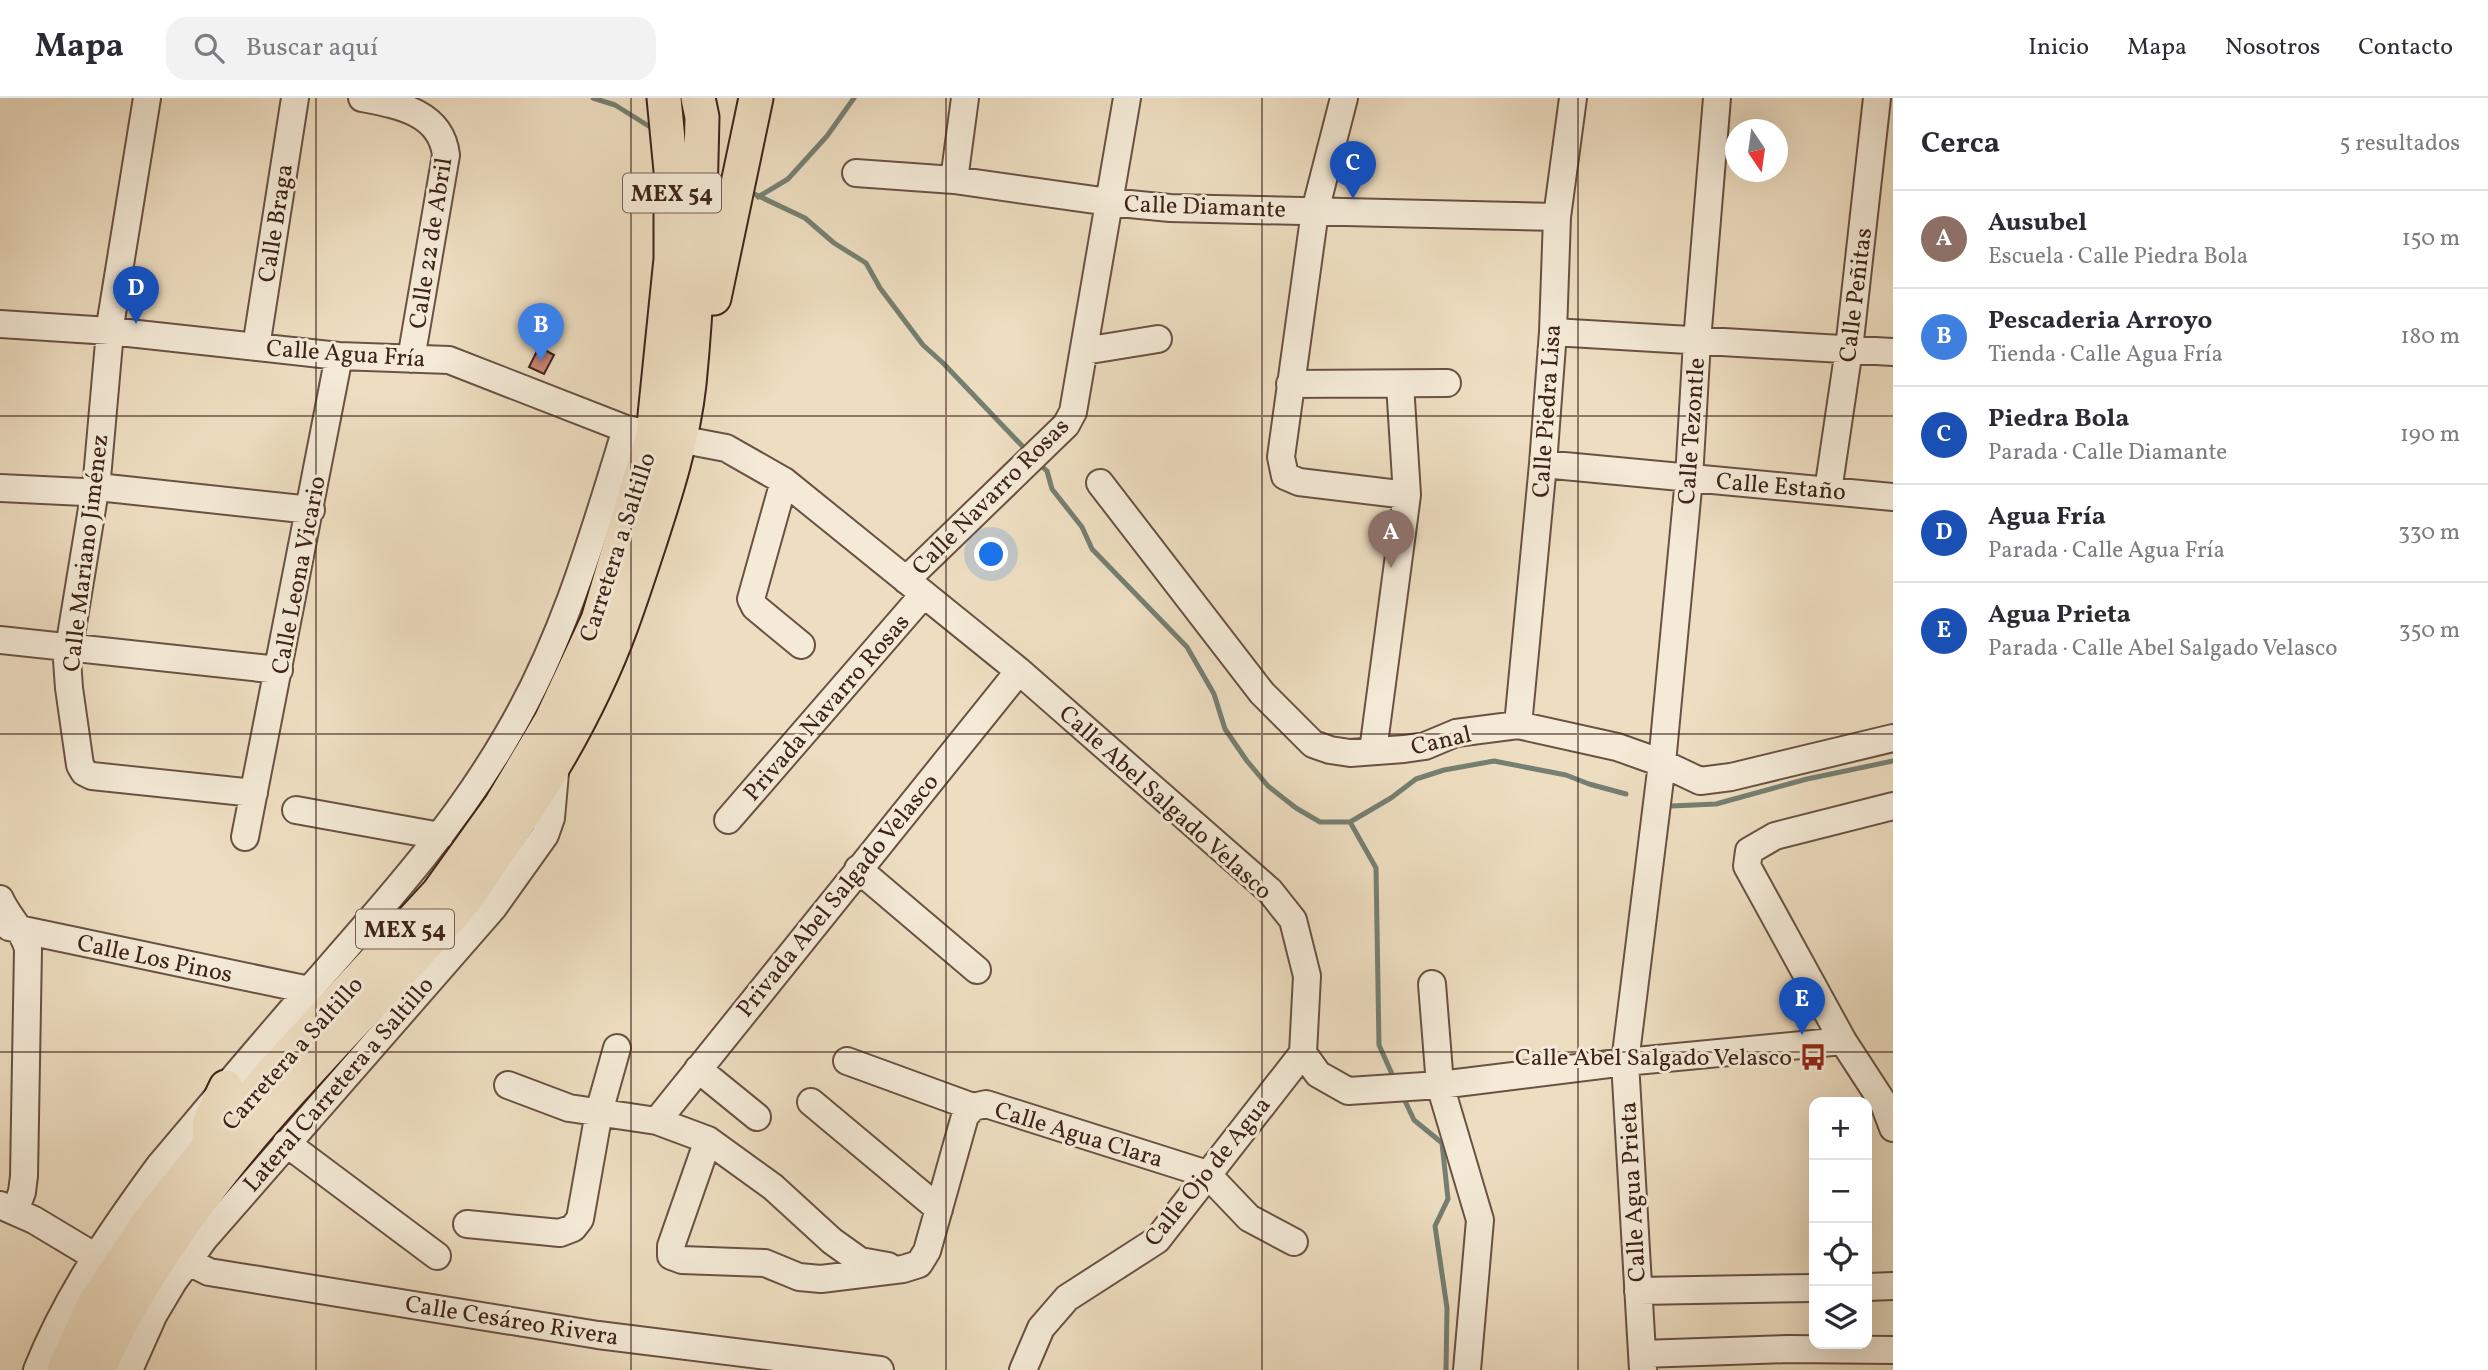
<!DOCTYPE html>
<html lang="es">
<meta charset="utf-8">
<style>
:root{--surface:#fff;--page:#f2f2f3;--text:#2b2b33;--muted:#7c7c81;--line:#e1e1e2;--accent:#8f2418}
body{margin:0;font-family:Vollkorn,serif;background:var(--page);color:var(--text)}
.controls{position:absolute;right:21px;bottom:21px;display:grid;overflow:hidden;border-radius:14px;box-shadow:0 7px 28px #0002}
.controls button{width:63px;height:63px;display:grid;place-items:center;padding:0;border:0;border-bottom:2px solid var(--line);background:var(--surface);color:var(--text);font:35px sans-serif}
.compass{position:absolute;left:1725px;top:21px;width:63px;height:63px;border-radius:50%;background:var(--surface);box-shadow:0 7px 28px #0002;rotate:167deg}
.you{position:absolute;left:992px;top:457px;width:24px;height:24px;margin:-18px;border:5px solid #fff;border-radius:50%;background:#1a73e8;box-shadow:0 0 0 10px #1a73e833}
.badge{display:grid;place-items:center;width:46px;height:46px;border-radius:50%;background:var(--accent);color:#fff;font-size:23px;font-weight:700}
.pin{position:absolute;translate:-50% -58px;filter:drop-shadow(0 2px 4px #0008)}
.pin::after{content:'';position:absolute;top:37px;width:24px;height:21px;background:inherit;clip-path:polygon(0 0,100% 0,50% 100%)}
.list{margin:0;padding:0;list-style:none}
h2{display:flex;justify-content:space-between;align-items:center;height:91px;margin:0;padding:0 28px;font-size:30px}
h2 small{font-size:23px;font-weight:400;color:var(--muted)}
.list li{display:grid;grid-template-columns:46px 1fr auto;gap:21px;align-items:center;box-sizing:border-box;height:98px;padding:0 28px;border-top:2px solid var(--line)}
.list b{display:block;font-size:26px;white-space:nowrap}
.list p{margin:0;font-size:23px;white-space:nowrap;color:var(--muted)}
.list em{font-size:23px;font-style:normal;color:var(--muted)}
.icon{flex:none;width:38px;height:38px;fill:none;stroke:currentColor;stroke-width:2;stroke-linecap:round;stroke-linejoin:round}
.map{position:relative;flex:none;width:1893px;height:1272px;overflow:hidden}
header{display:flex;align-items:center;gap:42px;box-sizing:border-box;height:98px;padding:0 35px;background:var(--surface);border-bottom:2px solid var(--line)}
header strong{font-size:33px}
nav{display:flex;gap:38px;margin-inline-start:auto;font-size:24px}
.search{width:490px;height:63px;background:var(--page);display:flex;align-items:center;gap:18px;box-sizing:border-box;padding:0 24px;border-radius:21px;color:var(--muted);font-size:26px}
main{display:flex}
aside{flex:1;background:var(--surface)}
.map>svg:first-child{display:block}
.lines{fill:none;stroke-linecap:round;stroke-linejoin:round}
.stream{stroke:#757f72;stroke-width:5}
.building{fill:#ce8577;stroke:#3d2319;stroke-width:2}
.minor-casing{stroke:#695243;stroke-width:30}
.major-casing{stroke:#3d2319;stroke-width:37}
.minor{stroke:#f4ead7;stroke-width:26}
.major{stroke:#eedec1;stroke-width:33}
.grid{fill:none;stroke:#3d2319;stroke-width:2;stroke-opacity:0.55}
.labels{text-anchor:middle;stroke-width:6;stroke-linejoin:round;paint-order:stroke}
.shield{fill:#f4ead7;stroke:#745f52;stroke-width:2}
.shield-label{font-size:23px;font-weight:bold;fill:#3d2319}
.street-label{font-size:24px;fill:#3d2319;stroke:#f4ead7}
.poi-label{font-size:24px;fill:#3d2319;stroke:#f4ead7;text-anchor:end}
</style>
<header>
<strong>Mapa</strong>
<div class="search"><svg class="icon" aria-label="search" viewBox="0 0 24 24"><circle cx="10" cy="10" r="6"/><path d="M15 15l6 6"/></svg>Buscar aquí</div>
<nav><a>Inicio</a><a>Mapa</a><a>Nosotros</a><a>Contacto</a></nav>
</header>
<main>
<div class="map">
<svg width="1893" height="1272" viewBox="0 0 1893 1272">
<rect width="100%" height="100%" fill="#eedec1"/>
<filter id="stains"><feTurbulence type="fractalNoise" baseFrequency=".00286" numOctaves="4"/><feColorMatrix values="0 0 0 0 .2 0 0 0 0 .09 0 0 0 0 .02 0 0 0 .5 -.17"/></filter>
<radialGradient id="worn" r=".72"><stop offset=".6" stop-color="#630" stop-opacity="0"/><stop offset="1" stop-color="#630" stop-opacity=".3"/></radialGradient>
<g class="lines">
<path class="stream" d="M593 0 615 7 655 32
M748 93 805 120 834 145 866 165 880 190 923 247 943 265 1028 354
M758 99 788 81 827 38 854 0
M1037 364 1047 373 1052 391 1082 429 1092 451 1187 549 1214 596 1225 631 1247 663 1268 688 1296 710 1320 724H1350L1391 700 1416 681 1444 672 1494 663 1566 677 1589 686 1626 696
M1671 708 1716 706 1807 681 1893 663
M1350 724 1376 770 1379 947 1392 976
M1405 1003 1414 1022 1442 1045 1448 1101 1435 1128 1447 1210 1446 1272"/>
</g>
<path class="building" d="M539 249 554 257 544 276 529 269Z"/>
<g class="lines">
<defs>
<path id="minor" d="M147 0 111 222 97 380 67 562 69 590 80 667 84 674 92 678 254 695
M362 0C398 7 441 14 446 57L411 261
M1344 0 1315 113 1281 359 1285 378 1299 384 1407 397
M856 75 954 82 1109 104 1170 110 1557 119
M954 82 965 0
M0 226 110 233 339 258 449 262 626 331 726 350 784 383 1019 573 1270 793 1293 822 1307 878 1303 955 1318 976 1348 993 1440 987 1625 964 1843 943
M1553 234 1893 254
M256 249 295 0
M1084 253 1158 241
M1290 286 1447 285
M1543 366 1893 399
M784 383 751 501 755 509 801 547
M1100 385 1262 595 1313 646 1330 652 1350 655 1404 651 1425 648 1456 635 1518 627 1617 649 1662 665 1700 683 1731 679 1893 640
M0 390 84 394 107 390 311 412
M1828 393 1849 251 1877 0
M906 482 1066 327 1073 314 1127 0
M0 542 279 572
M1518 627 1543 366 1553 234 1557 119 1573 0
M1373 653 1407 397 1400 286
M1893 708 1775 738 1749 753 1747 768 1843 943 1884 1006 1893 1030
M296 712 440 738
M728 722 924 496
M245 739 339 258
M858 771 977 872
M0 801C8 819 24 833 28 851L24 1078 22 1094 15 1113
M9 829 309 892
M1432 886 1440 987 1480 1122 1467 1272
M847 963 973 1009 986 1006 1207 1076 1249 1120 1294 1144
M698 971 757 1019
M508 987 569 1010 657 1023 708 1042 773 1089 832 1143 860 1163 888 1168
M811 1004 939 1111
M657 1023 1019 573
M708 1042 671 1148V1158L682 1162 765 1165 799 1179 821 1181 903 1171 919 1166 927 1153 965 1018 973 1009
M286 1045 437 1158
M0 1107 34 1122 109 1167
M467 1126 560 1135 573 1130 580 1121 599 1014 617 950
M189 1164 209 1174 598 1237 880 1272
M1867 1189 1893 1188
M1638 1193 1814 1190
M1642 1256 1789 1251 1893 1252
M37 1272C67 1197 113 1131 160 1067 210 1008 260 948 311 890 382 809 454 730 508 636 564 541 594 435 626 331
M129 1272 154 1216 173 1184 204 1141 493 810 545 737 551 720 556 664
M1023 1272 1041 1230 1067 1200 1157 1142 1303 955
M1643 1272 1625 964 1662 665 1689 380 1697 243 1717 0"/>
<path id="major" d="M714 200 756 0
M209 1038 210 1023 226 989
M64 1272 94 1206 145 1129 208 1049 271 976 438 795 501 707 551 623 598 522 653 337 671 161V73L664 0
M98 1272C180 1089 325 961 455 814 470 796 483 775 497 755 545 687 592 607 621 528 631 501 640 473 649 446 666 394 683 341 689 286 698 197 700 108 702 19L698 0"/>
</defs>
<use href="#minor" class="minor-casing"/>
<use href="#major" class="major-casing"/>
<use href="#minor" class="minor"/>
<use href="#major" class="major"/>
</g>
<path class="grid" d="M316 0V1272M631 0V1272M946 0V1272M1262 0V1272M1578 0V1272M0 318H1893M0 636H1893M0 954H1893"/>
<defs>
<symbol id="bus-bare" viewBox="-9 -9 18 18"><path d="M-5-6H5V4H4V6H2V4H-2V6H-4V4H-5ZM-3.5-4V0h7V-4ZM-3.5 1.2v1.5H-2V1.2ZM2 1.2v1.5H3.5V1.2Z" fill="#8f2418" stroke="#f4ead7" stroke-width="2.5" paint-order="stroke"/></symbol>
</defs>
<g fill-rule="evenodd">
<use href="#bus-bare" x="1794" y="940" width="38" height="38"/>
</g>
<g class="labels">
<g class="shield">
<rect x="623" y="75.5" width="98" height="39" rx="5"/>
<rect x="356" y="811.5" width="98" height="39" rx="5"/>
</g>
<g class="shield-label">
<text x="672" y="103">MEX 54</text>
<text x="405" y="839">MEX 54</text>
</g>
<g class="street-label">
<text transform="translate(1205 108) rotate(2)" y="8">Calle Diamante</text>
<text transform="translate(275 125) rotate(-81)" y="8">Calle Braga</text>
<text transform="translate(430 145) rotate(-81)" y="8">Calle 22 de Abril</text>
<text transform="translate(1855 197) rotate(-83)" y="8">Calle Peñitas</text>
<text transform="translate(346 255) rotate(4)" y="8">Calle Agua Fría</text>
<text transform="translate(1546 313) rotate(-86)" y="8">Calle Piedra Lisa</text>
<text transform="translate(1691 333) rotate(-86)" y="8">Calle Tezontle</text>
<text transform="translate(1781 388) rotate(5)" y="8">Calle Estaño</text>
<text transform="translate(990 398) rotate(-45)" y="8">Calle Navarro Rosas</text>
<text transform="translate(617 449) rotate(-72)" y="8">Carretera a Saltillo</text>
<text transform="translate(85 455) rotate(-83)" y="8">Calle Mariano Jiménez</text>
<text transform="translate(298 477) rotate(-79)" y="8">Calle Leona Vicario</text>
<text transform="translate(826 609) rotate(-49)" y="8">Privada Navarro Rosas</text>
<text transform="translate(1441 642) rotate(-13)" y="8">Canal</text>
<text transform="translate(1166 704) rotate(42)" y="8">Calle Abel Salgado Velasco</text>
<text transform="translate(837 797) rotate(-51)" y="8">Privada Abel Salgado Velasco</text>
<text transform="translate(155 860) rotate(12)" y="8">Calle Los Pinos</text>
<text transform="translate(292 955) rotate(-48)" y="8">Carretera a Saltillo</text>
<text transform="translate(338 986) rotate(-49)" y="8">Lateral Carretera a Saltillo</text>
<text transform="translate(1079 1036) rotate(17)" y="8">Calle Agua Clara</text>
<text transform="translate(1207 1073) rotate(-51)" y="8">Calle Ojo de Agua</text>
<text transform="translate(1632 1094) rotate(-93)" y="8">Calle Agua Prieta</text>
<text transform="translate(512 1222) rotate(9)" y="8">Calle Cesáreo Rivera</text>
</g>
<g class="poi-label">
<text x="1792" y="967">Calle Abel Salgado Velasco</text>
</g>
</g>
<rect width="100%" height="100%" filter="url(#stains)"/>
<rect width="100%" height="100%" fill="url(#worn)"/>
</svg>
<div class="controls">
<button>+</button>
<button>−</button>
<button><svg class="icon" aria-label="locate" viewBox="0 0 24 24"><circle cx="12" cy="12" r="6"/><path d="M12 2v4M12 18v4M2 12h4M18 12h4"/></svg></button>
<button><svg class="icon" aria-label="layers" viewBox="0 0 24 24"><path d="M12 4l9 5-9 5-9-5zM3 14l9 5 9-5"/></svg></button>
</div>
<svg class="compass" viewBox="-18 -18 36 36"><path d="M0-13l5 13h-10z" fill="#e53935"/><path d="M0 13l5-13h-10z" fill="#7c7c81"/></svg>
<div class="you"></div>
<div class="pin badge" style="left:1391px;top:470px;background:#8d6e63">A</div>
<div class="pin badge" style="left:541px;top:263px;background:#3f7fe0">B</div>
<div class="pin badge" style="left:1353px;top:101px;background:#1a4fb4">C</div>
<div class="pin badge" style="left:136px;top:226px;background:#1a4fb4">D</div>
<div class="pin badge" style="left:1802px;top:937px;background:#1a4fb4">E</div>
</div>
<aside>
<h2>Cerca<small>5 resultados</small></h2>
<ul class="list">
<li><span class="badge" style="background:#8d6e63">A</span><div><b>Ausubel</b><p>Escuela · Calle Piedra Bola</p></div><em>150 m</em></li>
<li><span class="badge" style="background:#3f7fe0">B</span><div><b>Pescaderia Arroyo</b><p>Tienda · Calle Agua Fría</p></div><em>180 m</em></li>
<li><span class="badge" style="background:#1a4fb4">C</span><div><b>Piedra Bola</b><p>Parada · Calle Diamante</p></div><em>190 m</em></li>
<li><span class="badge" style="background:#1a4fb4">D</span><div><b>Agua Fría</b><p>Parada · Calle Agua Fría</p></div><em>330 m</em></li>
<li><span class="badge" style="background:#1a4fb4">E</span><div><b>Agua Prieta</b><p>Parada · Calle Abel Salgado Velasco</p></div><em>350 m</em></li>
</ul>
</aside>
</main>
